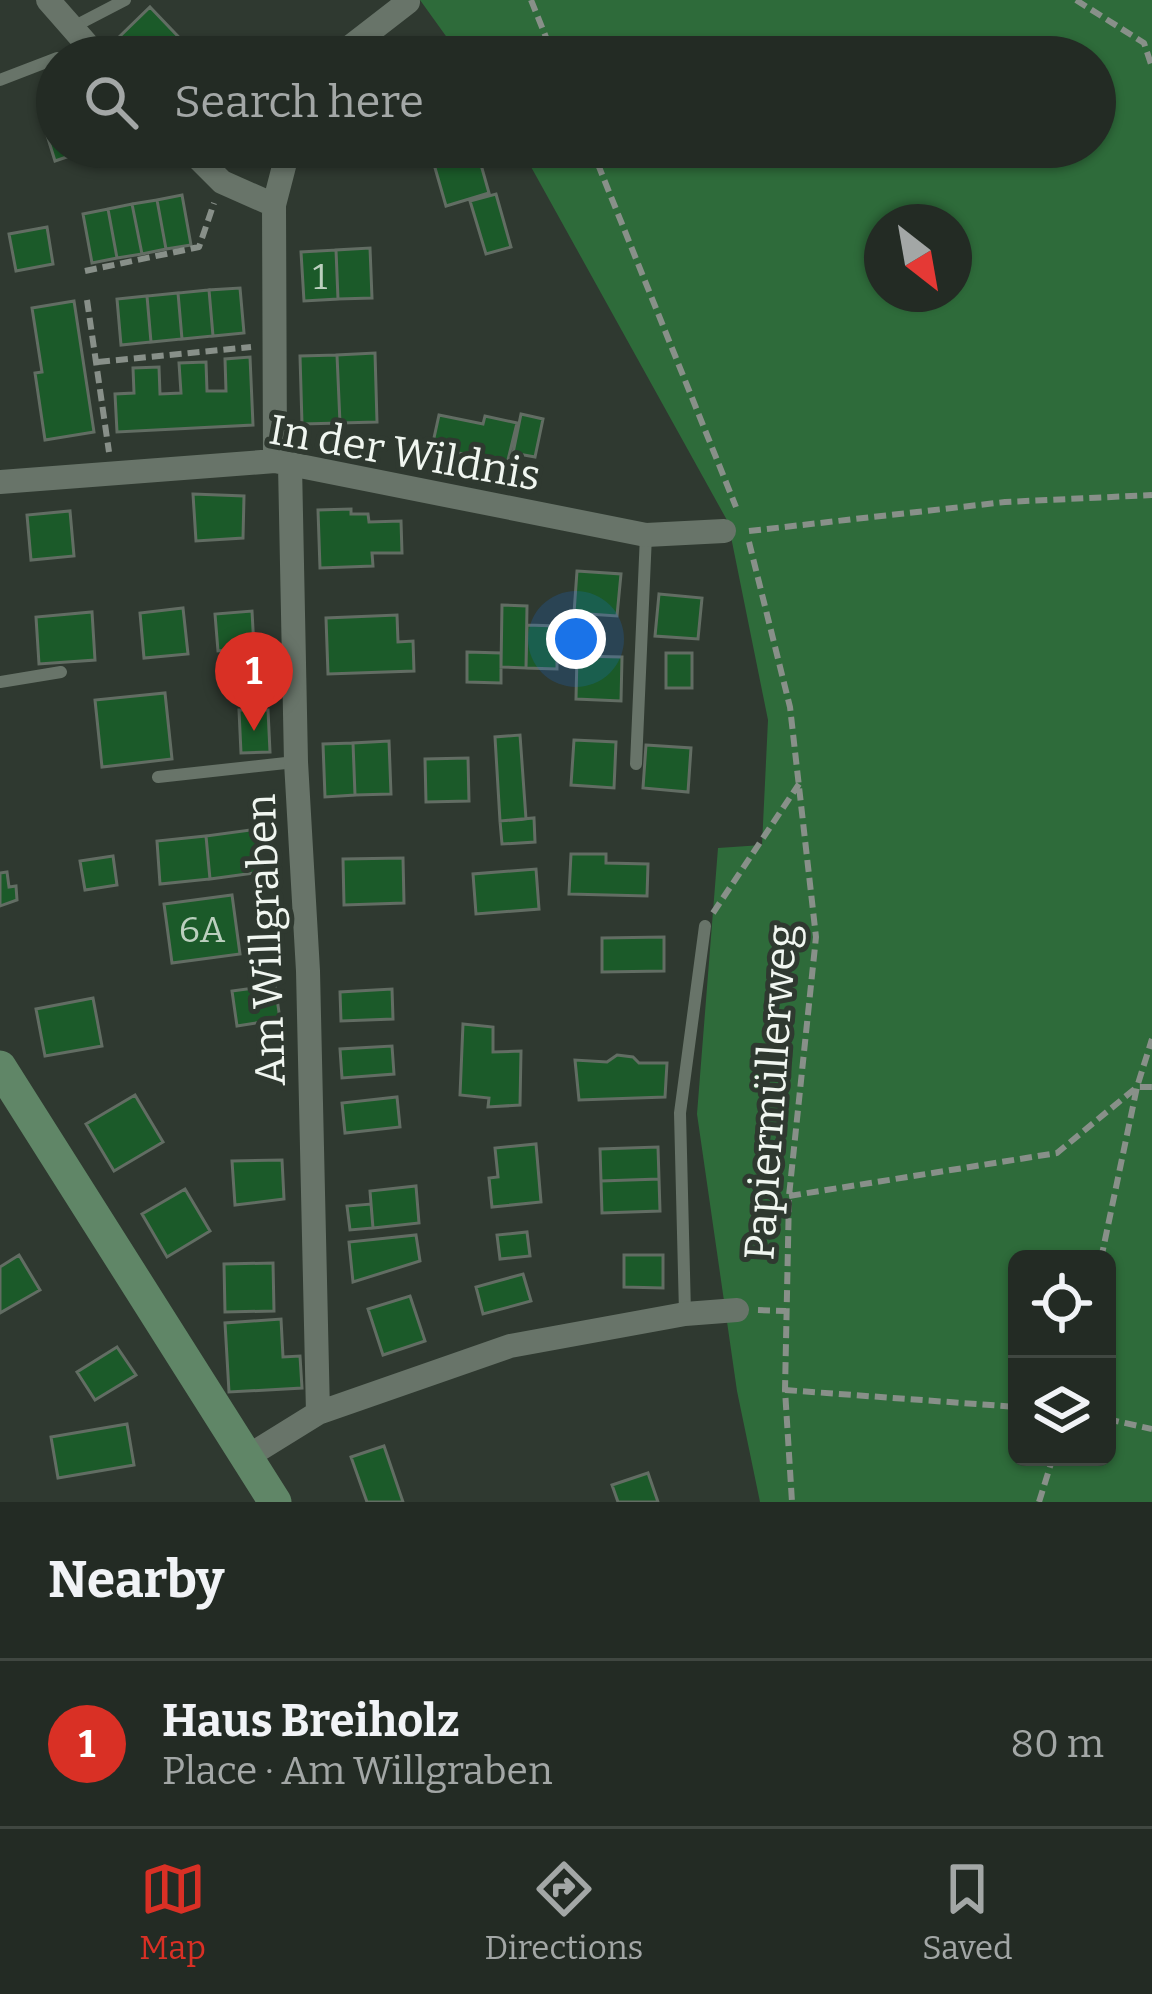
<!DOCTYPE html>
<meta charset="utf-8">
<style>
:root{--surface:#232b24;--page:#2b332c;--text:#f1f3f6;--muted:#a3a7a6;--line:#404741;--accent:#d93025}
body{margin:0;font-family:Bitter,serif;background:var(--page);color:var(--text)}
.controls{position:absolute;right:36px;bottom:36px;display:grid;overflow:hidden;border-radius:18px;box-shadow:0 3px 9px #0004}
.controls button{width:108px;height:108px;display:grid;place-items:center;padding:0;border:0;border-bottom:3px solid var(--line);background:var(--surface);color:var(--text);font:60px sans-serif}
.compass{position:absolute;left:864px;top:204px;width:108px;height:108px;border-radius:50%;background:var(--surface);box-shadow:0 3px 9px #0004;rotate:149deg}
.you{position:absolute;left:576px;top:639px;width:42px;height:42px;margin:-30px;border:9px solid #fff;border-radius:50%;background:#1a73e8;box-shadow:0 0 0 18px #1a73e833}
.badge{display:grid;place-items:center;width:78px;height:78px;border-radius:50%;background:var(--accent);color:#fff;font-size:39px;font-weight:700}
.pin{position:absolute;translate:-50% -99px;filter:drop-shadow(0 3px 6px #0008)}
.pin::after{content:'';position:absolute;top:63px;width:42px;height:36px;background:inherit;clip-path:polygon(0 0,100% 0,50% 100%)}
.list{margin:0;padding:0;list-style:none}
h2{display:flex;justify-content:space-between;align-items:center;height:156px;margin:0;padding:0 48px;font-size:51px}
h2 small{font-size:39px;font-weight:400;color:var(--muted)}
.list li{display:grid;grid-template-columns:78px 1fr auto;gap:36px;align-items:center;box-sizing:border-box;height:168px;padding:0 48px;border-top:3px solid var(--line)}
.list b{display:block;font-size:45px;white-space:nowrap}
.list p{margin:0;font-size:39px;white-space:nowrap;color:var(--muted)}
.list em{font-size:39px;font-style:normal;color:var(--muted)}
.icon{flex:none;width:66px;height:66px;fill:none;stroke:currentColor;stroke-width:2;stroke-linecap:round;stroke-linejoin:round}
.map{position:relative;flex:none;width:1152px;height:1502px;overflow:hidden}
.search{position:absolute;background:var(--surface);box-shadow:0 3px 9px #0004;left:36px;right:36px;top:36px;height:132px;display:flex;align-items:center;gap:30px;box-sizing:border-box;padding:0 42px;border-radius:66px;color:var(--muted);font-size:45px}
.sheet{height:324px;background:var(--surface)}
nav{display:flex;justify-content:space-around;align-items:center;box-sizing:border-box;height:168px;border-top:3px solid var(--line);background:var(--surface);font-size:33px;color:var(--muted)}
nav a{display:grid;justify-items:center;gap:6px}
nav .on{color:var(--accent)}
.map>svg:first-child{display:block}
.forest{fill:#2e6b3a;fill-rule:evenodd}
.building{fill:#1b5a29;stroke:#626d63;stroke-width:3}
.lines{fill:none;stroke-linecap:round;stroke-linejoin:round}
.path{stroke:#889089;stroke-width:6;stroke-dasharray:12 6;stroke-linecap:butt}
.lane{stroke:#687469;stroke-width:12}
.street{stroke:#687469;stroke-width:24}
.secondary{stroke:#608667;stroke-width:33}
.labels{text-anchor:middle;stroke-width:10;stroke-linejoin:round;paint-order:stroke}
.number-label{font-size:36px;fill:#bbcfbe}
.street-label{font-size:42px;fill:#f0f6f0;stroke:#2f3930}
</style>
<div class="map">
<svg width="1152" height="1502" viewBox="0 0 1152 1502">
<rect width="100%" height="100%" fill="#2f3930"/>
<path class="forest" d="M420 0H1152V1502H760L737 1391 697 1114 718 848 762 845 768 720 728 522 520 147H1095V57H461ZM882 222H954V294H882ZM1017 1259H1107V1457H1017Z"/>
<path class="building" d="M150 7 191 50 183 57H132L116 40Z
M57 128V147H96L55 161 46 132Z
M429 147H476L489 193 446 206Z
M496 194 511 247 486 254 470 201Z
M182 195 191 245 166 249 157 200Z
M157 200 166 249 142 254 132 204Z
M132 204 142 254 117 258 108 209Z
M108 209 117 258 92 263 83 214Z
M47 227 53 264 16 271 9 234Z
M370 248 372 298 338 299 336 250Z
M336 250 338 299 304 301 301 252Z
M240 288 244 333 213 336 209 290Z
M209 290 213 336 182 339 178 293Z
M178 293 182 339 151 342 147 296Z
M147 296 151 342 121 345 117 299Z
M74 301 94 432 45 440 35 373 42 372 32 308Z
M375 353 377 422 340 423 337 355Z
M337 355 340 423 302 424 300 356Z
M250 357 253 425 117 432 115 394 134 393 133 368 159 367 160 394 181 393 179 363 206 362 207 391H226L225 359Z
M521 414 543 419 535 457 513 453Z
M439 415 483 424 485 416 517 423 507 464 432 447Z
M193 494 244 496 243 538 196 541Z
M351 509V514H368L369 522 401 521 402 553H372L373 566 320 568 318 510Z
M70 511 74 556 31 560 27 515Z
M577 571 621 574 617 616 574 613Z
M659 594 702 598 698 639 655 636Z
M502 605 527 606 526 668 501 667Z
M183 608 188 654 144 658 140 613Z
M252 611 254 648 218 651 215 614Z
M92 612 95 660 39 664 36 617Z
M397 615 398 642 413 641 414 671 328 674 326 618Z
M527 625 557 626V669L526 668Z
M467 652 501 653V683L467 682Z
M666 653H692V688H666Z
M577 656 622 657 621 701 576 699Z
M165 693 172 759 102 767 95 700Z
M239 710H268L270 752 241 753Z
M520 735 526 819 500 821 495 737Z
M574 740 616 742 614 788 571 785Z
M389 741 391 794 355 795 353 743Z
M353 743 355 795 325 797 323 744Z
M646 745 691 748 688 792 643 788Z
M468 758 469 801 426 802 425 759Z
M534 818 535 842 502 844 500 821Z
M258 829 262 872 210 879 206 836Z
M206 836 210 879 160 884 157 841Z
M571 854H606V863L648 864 647 896 569 894Z
M113 856 117 885 85 890 80 861Z
M403 858 404 903 344 905 343 859Z
M536 869 539 909 476 914 473 874Z
M7 872 9 887 16 886 17 900 0 906V873Z
M232 895 240 954 172 963 164 904Z
M664 937V971L602 972V938Z
M275 985 280 1019 237 1026 232 991Z
M392 989 393 1019 341 1021 340 992Z
M93 998 102 1046 45 1056 36 1009Z
M463 1024 493 1027V1052L521 1051 520 1105 488 1107 489 1098 460 1095Z
M392 1046 394 1074 342 1078 340 1049Z
M617 1055 633 1057 639 1063H667L665 1097 579 1100 575 1060 607 1062Z
M135 1095 163 1142 114 1171 86 1124Z
M397 1097 400 1127 345 1133 342 1103Z
M536 1144 541 1202 492 1207 489 1178 498 1177 495 1148Z
M658 1147 659 1179 601 1181 600 1149Z
M282 1160 284 1199 235 1205 232 1161Z
M659 1179 660 1211 602 1213 601 1181Z
M416 1186 419 1223 373 1228 370 1191Z
M185 1189 210 1231 167 1257 142 1214Z
M371 1204 373 1228 350 1230 347 1206Z
M527 1232 530 1256 500 1259 497 1235Z
M416 1235 420 1261 353 1282 349 1242Z
M19 1255 40 1290 0 1313V1267Z
M624 1255H663V1288L624 1287Z
M273 1263 274 1311 225 1312 224 1264Z
M523 1274 531 1301 483 1314 476 1287Z
M410 1296 425 1341 383 1355 368 1309Z
M281 1319 283 1357 300 1356 302 1388 229 1392 225 1323Z
M117 1347 136 1375 95 1400 77 1372Z
M127 1424 134 1465 58 1478 51 1437Z
M384 1446 403 1502H367L351 1457Z
M648 1473 658 1502H618L612 1485Z"/>
<g class="lines">
<path class="path" d="M531 0 554 57
M1076 0 1144 43 1152 67
M591 147 736 507
M85 271 199 247 214 203
M87 300 109 452
M98 362 251 347
M749 531 1005 502 1152 495
M749 542 790 707 816 937 789 1196 785 1390 792 1502
M713 913 799 784
M789 1196 1057 1153 1137 1087H1152
M1101 1259 1137 1087 1152 1039
M758 1310 786 1311
M785 1390 1017 1407
M1107 1419 1152 1429
M1039 1502 1053 1457"/>
<path class="lane" d="M73 27 125 0
M0 80 57 58
M224 663 293 657
M0 682 61 672
M636 764 646 535
M158 777 295 762
M685 1313 680 1113 705 926"/>
<path class="street" d="M48 0 98 57
M337 57 408 2
M187 147 222 182 274 205
M275 461 274 205 289 147
M290 465 296 762 308 971 318 1413
M0 482 275 461 646 535 724 531
M247 1457 318 1413 510 1346 685 1314 737 1310"/>
<path class="secondary" d="M0 1067 275 1502"/>
</g>
<g class="labels">
<g class="number-label">
<text x="320" y="289">1</text>
<text x="202" y="942">6A</text>
</g>
<g class="street-label">
<text transform="translate(405 452) rotate(10)" y="15">In der Wildnis</text>
<text transform="translate(265 940) rotate(-92)" y="15">Am Willgraben</text>
<text transform="translate(770 1092) rotate(-86)" y="15">Papiermüllerweg</text>
</g>
</g>
</svg>
<div class="controls">
<button><svg class="icon" aria-label="locate" viewBox="0 0 24 24"><circle cx="12" cy="12" r="6"/><path d="M12 2v4M12 18v4M2 12h4M18 12h4"/></svg></button>
<button><svg class="icon" aria-label="layers" viewBox="0 0 24 24"><path d="M12 4l9 5-9 5-9-5zM3 14l9 5 9-5"/></svg></button>
</div>
<svg class="compass" viewBox="-18 -18 36 36"><path d="M0-13l5 13h-10z" fill="#e53935"/><path d="M0 13l5-13h-10z" fill="#a3a7a6"/></svg>
<div class="you"></div>
<div class="pin badge" style="left:254px;top:731px">1</div>
<div class="search"><svg class="icon" aria-label="search" viewBox="0 0 24 24"><circle cx="10" cy="10" r="6"/><path d="M15 15l6 6"/></svg>Search here</div>
</div>
<section class="sheet">
<h2>Nearby<small></small></h2>
<ul class="list">
<li><span class="badge">1</span><div><b>Haus Breiholz</b><p>Place · Am Willgraben</p></div><em>80 m</em></li>
</ul>
</section>
<nav>
<a class="on"><svg class="icon" aria-label="map" viewBox="0 0 24 24"><path d="M3 6l6-2 6 2 6-2v14l-6 2-6-2-6 2zM9 4v14M15 6v14"/></svg>Map</a>
<a><svg class="icon" aria-label="directions" viewBox="0 0 24 24"><path d="M12 3l9 9-9 9-9-9zM9 14v-3h6M13 9l2 2-2 2"/></svg>Directions</a>
<a><svg class="icon" aria-label="saved" viewBox="0 0 24 24"><path d="M7 4h10v16l-5-4-5 4z"/></svg>Saved</a>
</nav>
